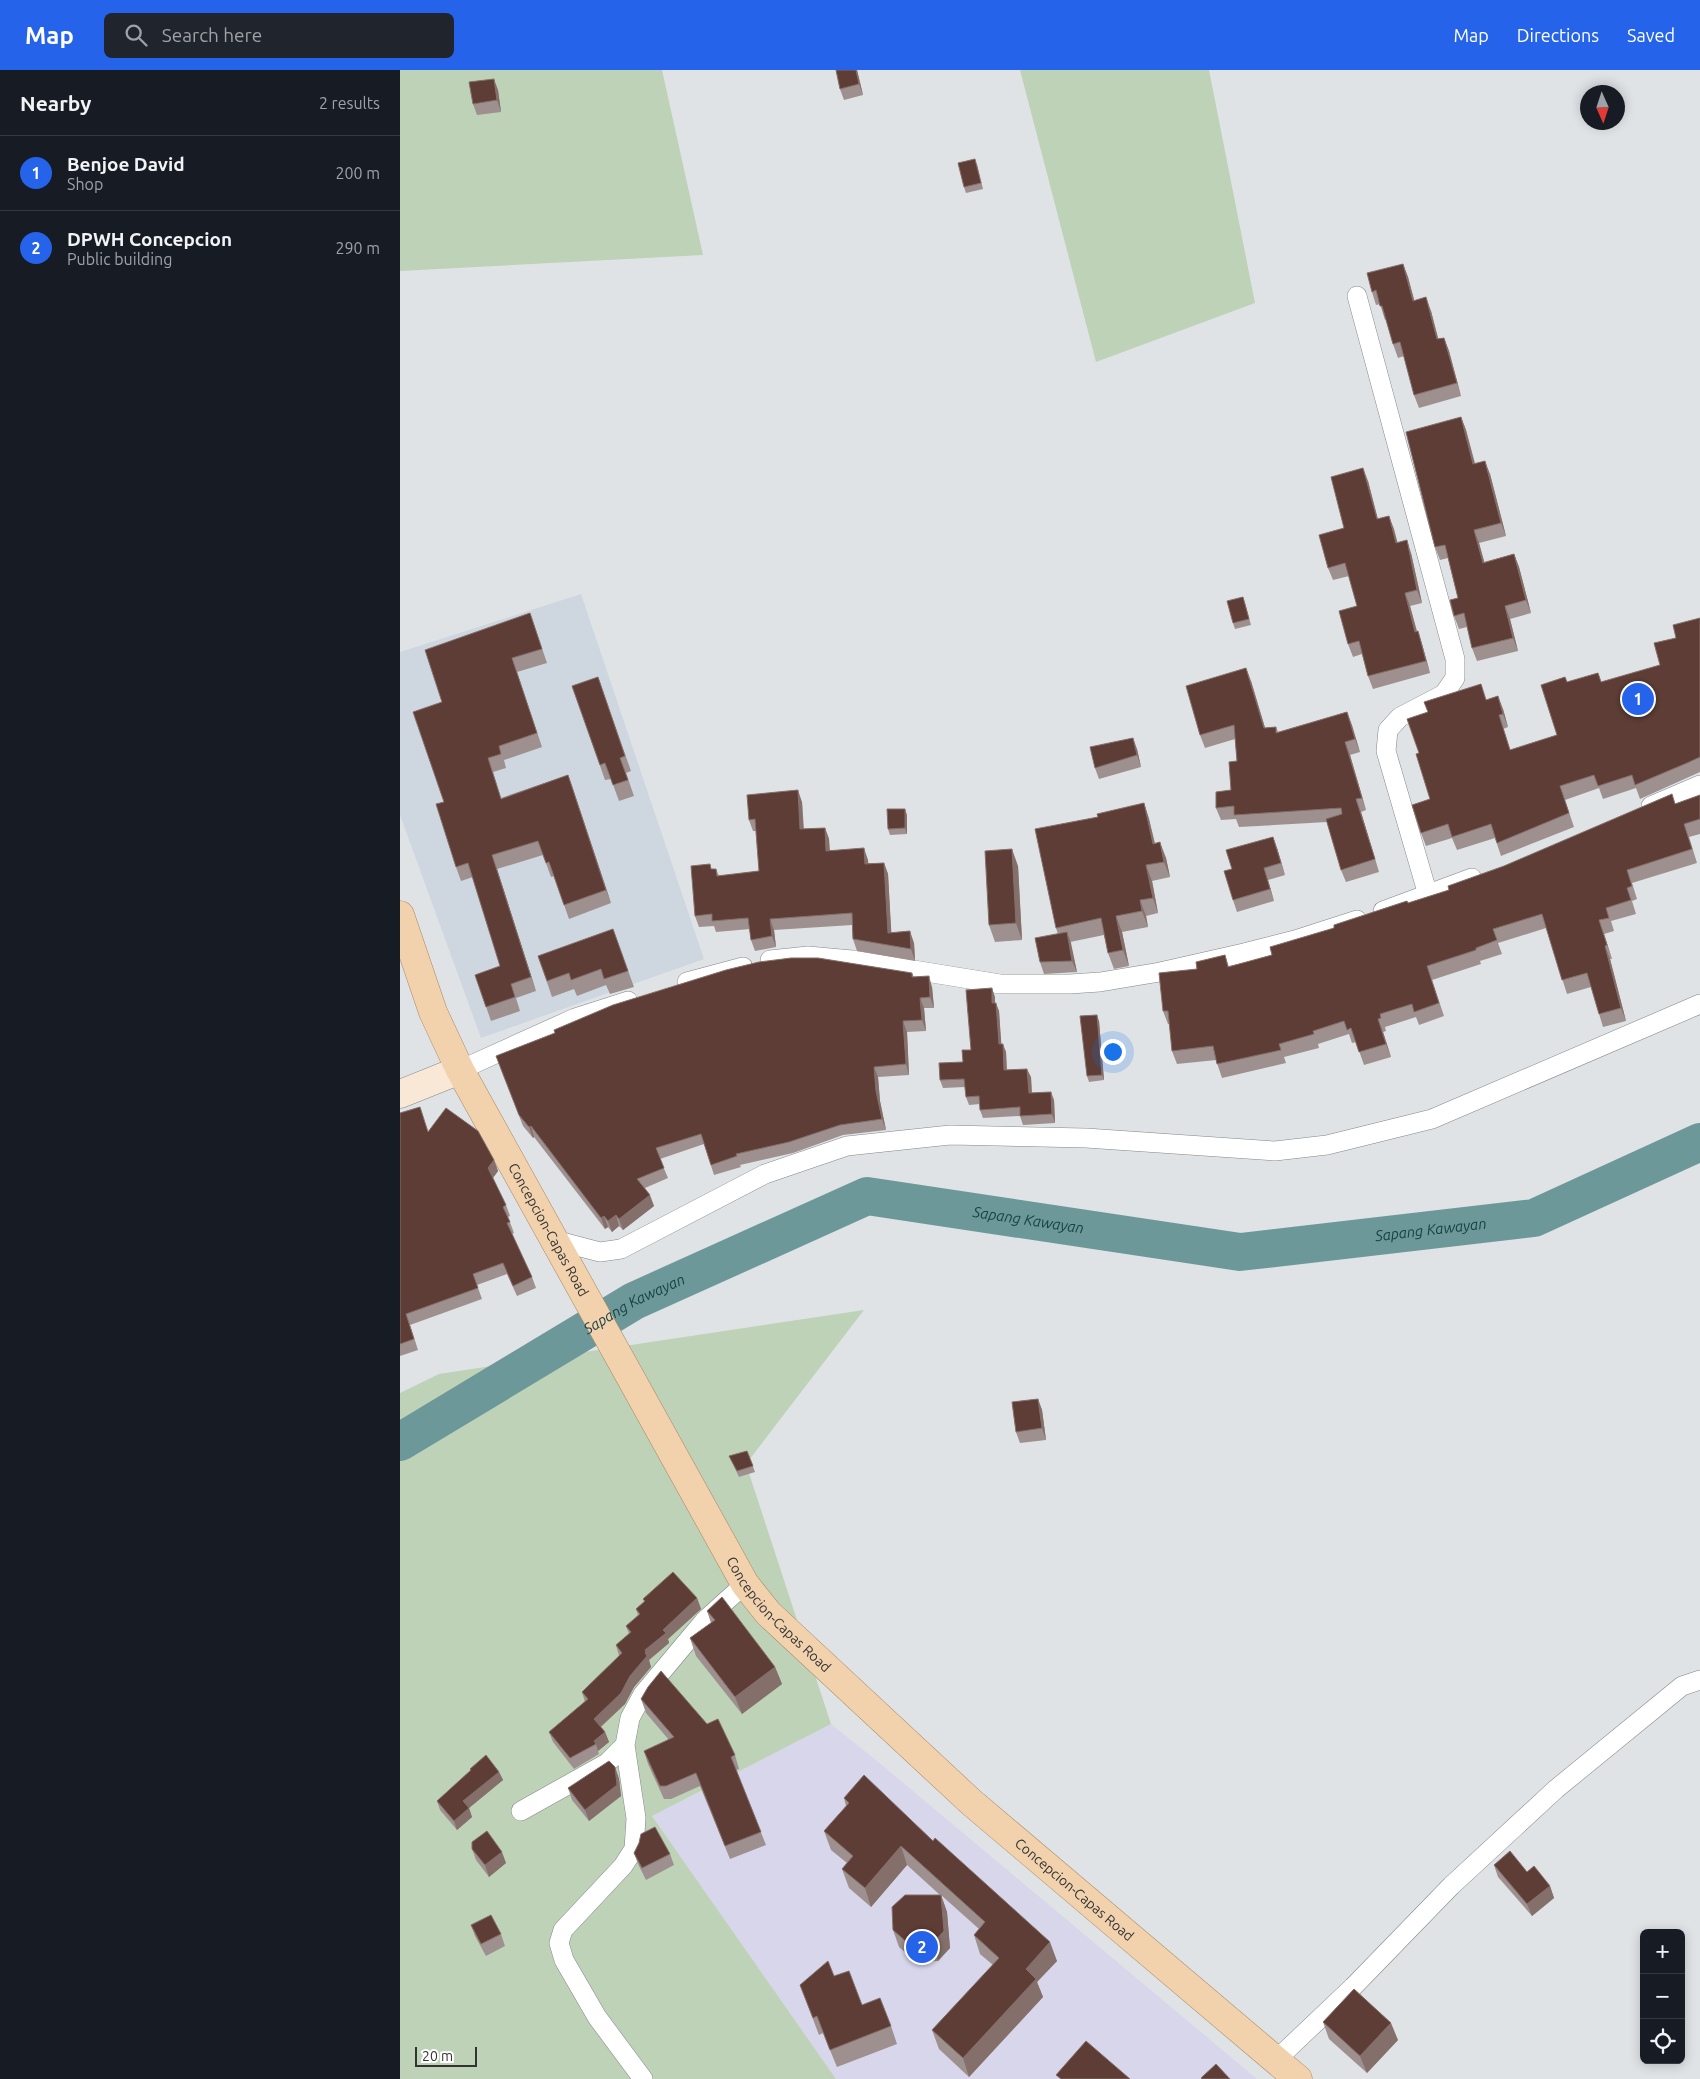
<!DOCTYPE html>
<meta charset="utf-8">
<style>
:root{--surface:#171b24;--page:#20242c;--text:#f1f3f6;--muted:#9ea1a6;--line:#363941;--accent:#2563eb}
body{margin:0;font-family:Ubuntu,sans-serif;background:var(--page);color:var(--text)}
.controls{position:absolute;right:15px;bottom:15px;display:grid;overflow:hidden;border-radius:8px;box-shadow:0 2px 12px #0003}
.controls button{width:45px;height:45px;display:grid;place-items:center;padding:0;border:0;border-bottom:1px solid var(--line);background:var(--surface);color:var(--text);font:25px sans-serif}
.compass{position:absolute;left:1180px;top:15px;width:45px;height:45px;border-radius:50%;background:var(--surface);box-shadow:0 2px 12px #0003;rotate:177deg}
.scale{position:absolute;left:15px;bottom:12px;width:62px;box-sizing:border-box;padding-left:5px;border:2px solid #313334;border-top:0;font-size:14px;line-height:18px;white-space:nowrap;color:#313334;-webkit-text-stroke:4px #fff;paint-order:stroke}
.you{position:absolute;left:712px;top:981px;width:18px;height:18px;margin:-12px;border:4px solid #fff;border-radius:50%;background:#1a73e8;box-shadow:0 0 0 8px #1a73e833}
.badge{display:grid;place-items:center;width:32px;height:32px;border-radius:50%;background:var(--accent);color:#fff;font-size:16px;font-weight:700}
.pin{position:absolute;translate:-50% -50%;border:2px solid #fff;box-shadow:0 1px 5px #0006}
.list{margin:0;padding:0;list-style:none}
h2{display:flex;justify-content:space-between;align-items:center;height:65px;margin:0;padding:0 20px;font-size:21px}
h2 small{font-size:16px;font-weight:400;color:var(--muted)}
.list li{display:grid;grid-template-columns:32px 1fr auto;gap:15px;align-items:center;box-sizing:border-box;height:75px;padding:0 20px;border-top:1px solid var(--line)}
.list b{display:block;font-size:19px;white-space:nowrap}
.list p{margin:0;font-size:16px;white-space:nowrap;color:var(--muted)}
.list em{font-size:16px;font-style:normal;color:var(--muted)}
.icon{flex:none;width:28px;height:28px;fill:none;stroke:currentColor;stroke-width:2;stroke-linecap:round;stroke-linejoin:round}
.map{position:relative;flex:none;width:1300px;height:2009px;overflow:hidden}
header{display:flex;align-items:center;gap:30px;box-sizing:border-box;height:70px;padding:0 25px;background:var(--accent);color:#fff}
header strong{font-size:24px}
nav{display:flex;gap:28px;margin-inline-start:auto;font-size:18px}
.search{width:350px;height:45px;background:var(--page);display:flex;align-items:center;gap:12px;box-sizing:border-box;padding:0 18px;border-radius:8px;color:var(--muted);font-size:19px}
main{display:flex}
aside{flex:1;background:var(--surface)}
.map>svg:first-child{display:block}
.commercial{fill:#d8d6eb}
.built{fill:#ced7e0}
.green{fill:#bed2b8}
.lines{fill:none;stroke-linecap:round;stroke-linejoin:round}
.river{stroke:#6d989a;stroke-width:38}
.street-casing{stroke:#838689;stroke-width:20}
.secondary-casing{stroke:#838689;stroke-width:29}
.primary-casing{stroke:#a98660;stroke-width:29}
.street{stroke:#fff;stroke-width:19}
.secondary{stroke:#f9e8d6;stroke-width:28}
.primary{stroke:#f2d1ad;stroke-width:28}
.wall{fill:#9e908e}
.shaded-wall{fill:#846f6a}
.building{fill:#5d3d35;stroke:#846f6a}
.labels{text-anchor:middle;stroke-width:5;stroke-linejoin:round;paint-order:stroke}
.street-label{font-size:14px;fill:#313334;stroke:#fff}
.water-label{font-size:15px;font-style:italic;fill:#184244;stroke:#fff}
</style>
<header>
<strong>Map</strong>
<div class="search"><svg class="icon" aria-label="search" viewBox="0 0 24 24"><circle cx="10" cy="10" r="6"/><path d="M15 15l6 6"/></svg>Search here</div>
<nav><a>Map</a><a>Directions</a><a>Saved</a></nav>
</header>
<main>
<aside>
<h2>Nearby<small>2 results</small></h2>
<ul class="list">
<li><span class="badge">1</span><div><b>Benjoe David</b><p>Shop</p></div><em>200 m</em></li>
<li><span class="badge">2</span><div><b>DPWH Concepcion</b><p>Public building</p></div><em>290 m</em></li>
</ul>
</aside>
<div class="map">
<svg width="1300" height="2009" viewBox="0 0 1300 2009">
<rect width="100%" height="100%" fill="#dfe3e6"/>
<path class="commercial" d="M431 1654 477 1691 857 2009H436L252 1746Z"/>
<path class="built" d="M181 524 304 889 81 968 0 745V582Z"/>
<path class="green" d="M0 0H262L303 185 0 201Z
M620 0H809L855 233 696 292Z
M464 1240 346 1394 431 1654 252 1746 436 2009H0V1323L39 1304Z"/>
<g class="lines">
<path class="river" id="s1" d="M0 1372 234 1231 467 1126 840 1182 1134 1148 1300 1072"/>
<defs>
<path id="street" d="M957 226 1055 589V608L1044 624 1000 647 988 660 986 681 1028 825
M1251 736 1300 715
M983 841 1072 808
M370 890 408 886 452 890 600 914H670L700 912 760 902 844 883 895 870 957 850
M287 912 343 897
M60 1000 175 948 228 931
M154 1170 200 1182 221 1179 365 1104 447 1076 550 1065 686 1068 875 1081 927 1075 1032 1049 1300 934
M121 1741 207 1693 225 1675
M876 1990 953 1917 1051 1816 1156 1719 1282 1616 1300 1610
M243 2009 197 1947 164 1890 159 1873 163 1860 223 1796 234 1779 236 1748 225 1675 230 1648 243 1624 305 1550 345 1514"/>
<path id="secondary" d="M0 1024 60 1000"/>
<g id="primary">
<path id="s2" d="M0 845 33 942 60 1000 345 1514 368 1543 571 1732 898 2009"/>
</g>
</defs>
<use href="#street" class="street-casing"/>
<use href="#secondary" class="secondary-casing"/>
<use href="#primary" class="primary-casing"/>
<use href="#street" class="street"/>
<use href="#secondary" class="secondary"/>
<use href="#primary" class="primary"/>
</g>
<path class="wall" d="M436 0H457L463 25 444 30 440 19Z
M98 20 101 42 77 45 73 34Z
M577 94 583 119 566 123 564 117Z
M1003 194 1008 207 1014 231 1031 241 1038 269 1044 268 1049 281 1061 326 1019 338 1014 325 1004 286 998 288 993 274 986 249 985 250 980 234 976 235 972 222Z
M1061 347 1066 360 1075 393 1090 404 1106 466 1079 473 1084 492 1114 484 1119 497 1131 543 1110 549 1118 581 1077 591 1072 578 1067 557 1059 559 1054 546 1058 528 1048 488 1040 490 1035 477Z
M968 411 978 449 989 446 997 473 1011 483 1022 533 1010 536 1017 561H1018L1022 574 1030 603 973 619 968 606 962 584 953 587 948 574 957 536 949 506 933 510 928 498 944 458Z
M845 533 851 555 835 559 833 553Z
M130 543 147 593 117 602 142 677 104 690 106 698 93 702 101 728 168 705 211 833 169 849 154 806 151 807 143 785 97 799 136 921 116 928 120 941 91 951 75 905 100 896 73 807 61 811 56 797 44 732 42 632Z
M1300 548V702L1240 729 1236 718 1203 729 1199 718 1165 730 1174 757 1101 786 1095 768 1057 780 1052 768 1026 776 1021 763 1030 729 1019 683 1086 629 1103 639 1108 657 1103 659 1110 680 1157 665 1167 612 1198 603 1201 612 1260 595 1276 568Z
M198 607 231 701 226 703 234 726 219 731 211 709 205 710 172 616Z
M851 611 865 658 876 657 878 662 947 642 960 682 950 685 966 740 961 742 979 802 946 812 941 800 927 752 839 757 836 749 821 750 816 738 831 720 837 691 835 669 805 678 800 665Z
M737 679 741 697 699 709 695 698Z
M1300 725V764L1289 767 1297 793 1232 813 1237 829 1232 831 1236 844 1211 851 1214 861 1204 864 1212 889H1210L1226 951 1203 957 1191 917 1167 924 1146 858 1098 873 1102 884 1080 891 1081 894 1032 910 1044 946 1019 955 1016 947 985 957 986 961 983 962 991 987 964 995 956 972 952 973 949 964 918 974 919 978 884 987 886 993 822 1008 816 990 777 994 772 981 770 954H768L763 941 797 899 825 885 829 897 872 885 934 858 1049 820 1275 734Z
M402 732 404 759 425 758 429 769 430 780 468 790V793H484L488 804 491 862 514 873 515 891 457 881 453 869 452 855 374 860 376 877 355 881 351 870 350 859 316 862 314 856 299 857 295 846 312 799H316L319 806 359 801 356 761H353L349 750Z
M744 733 749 749 755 773 766 788 770 807 752 811 758 843 746 846 748 857 722 862 729 896 714 899 708 883 704 865 670 872 677 902 644 904 640 892 658 864 656 858 698 747Z
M507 745V764L490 765 488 759Z
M877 778 885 805 868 810 874 831 837 842 833 830 832 799Z
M618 796 622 870 595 872 589 855Z
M213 859 234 917 210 924 206 915 177 926 174 919 152 927 138 886Z
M512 903 514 907 532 917 534 938H524L526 961 507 962 509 1005 478 1007 480 1031 486 1060 443 1065 393 1083 340 1095 341 1097 314 1105 304 1074 260 1089 268 1108 245 1118 254 1136 223 1160 219 1156 212 1162 208 1157 205 1159 134 1067 133 1068 123 1056 100 997Z
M595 927V933L599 941 601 974 606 982 607 1000 631 1007 632 1023 654 1030 655 1053 623 1055 620 1046 583 1048 580 1040V1034L569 1035 566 1027 565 1017 543 1018 540 1010 563 992 571 980Z
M699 951 704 1010 689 1012 687 1006Z
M0 1043 29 1062 94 1090 98 1101 93 1108 106 1135 110 1146 108 1147 114 1163 112 1164 132 1207 136 1218 117 1226 107 1204 77 1215 82 1229 10 1255 18 1280 0 1286Z
M638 1329 642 1340 646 1370 620 1373 616 1362Z
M347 1381 355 1402 339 1407 329 1386Z
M297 1528 301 1539 268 1569 269 1573 249 1590 251 1597 234 1617 225 1634 201 1657 205 1662 209 1672 198 1681 199 1684 174 1699 153 1672 149 1662 185 1632 182 1622 219 1586 216 1575 229 1564 226 1556 238 1545 236 1539 244 1532 243 1529Z
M307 1541 375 1597 382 1614 342 1644 296 1586 290 1568 311 1553Z
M241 1629 335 1685 339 1699 336 1700 366 1775 330 1789 300 1716 271 1729H264L248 1694 244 1681 269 1670 246 1643Z
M215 1697 219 1709 221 1726 189 1751 172 1730 168 1718Z
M70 1699 99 1702 103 1710 69 1738 72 1747 57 1760 40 1740 37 1731 71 1701Z
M444 1728 657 1891 637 1912 643 1927 569 2007 539 1979 532 1960 593 1895 580 1884 574 1865 579 1859 541 1825 547 1842 550 1878 538 1891 516 1892 499 1877 493 1860 540 1825 507 1795 471 1837 449 1818 442 1799 447 1793 431 1780 424 1761 446 1736Z
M72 1779 106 1793 89 1807 76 1790Z
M234 1783 270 1784 274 1795 246 1810 238 1794Z
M1094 1795 1127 1802 1150 1816 1154 1828 1132 1846 1098 1807Z
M71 1855 101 1864 105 1876 86 1886 75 1866Z
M434 1906 462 1935 491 1956 497 1974 437 1997 423 1963 419 1965 400 1915Z
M923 1952 998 1970 967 2003 929 1969Z"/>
<path class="shaded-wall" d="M456 0H457L463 25 459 14Z
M94 9 98 20 101 42 97 30Z
M1003 194 1008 207 1018 244 1013 231Z
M1026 227 1031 241 1042 283 1037 269Z
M1044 268 1049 281 1061 326 1057 313Z
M1061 347 1066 360 1078 407 1073 394Z
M1085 391 1090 404 1106 466 1101 453Z
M963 398 968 411 981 462 977 449Z
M989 446 994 459 1001 486 996 473Z
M1074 460 1079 473 1088 505 1083 493Z
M1007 470 1011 483 1022 533 1017 520Z
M1114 484 1119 497 1131 543 1126 530Z
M1005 523 1010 536 1020 574 1015 562Z
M1105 536 1110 549 1118 581 1113 568Z
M1018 561 1022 574 1030 603 1026 591Z
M846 598 851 611 869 671 864 658Z
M1098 626 1103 639 1108 657 1103 644Z
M947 642 952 655 960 682 955 669Z
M733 668 737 679 741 697 737 685Z
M945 672 950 685 966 740 962 728Z
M168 705 173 719 211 833 206 820Z
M398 720 402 732 404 771 400 759Z
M956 729 961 742 979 802 975 789Z
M744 733 749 749 758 789 753 774Z
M505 739 507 745V764L505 758Z
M425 758 429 769 430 792 426 781Z
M873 767 877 778 885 805 881 793Z
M760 772 766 788 770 807 764 792Z
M464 778 468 790 469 805 465 794Z
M612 779 618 796 622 870 616 853Z
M92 785 97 799 136 921 131 907Z
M484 793 488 804 492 874 488 863Z
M746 795 752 811 758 843 753 828Z
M864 798 868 810 874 831 870 819Z
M740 830 746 846 748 857 742 841Z
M716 846 722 862 729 896 723 880Z
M370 849 374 860 376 877 372 866Z
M1199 850 1204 864 1212 889 1207 875Z
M510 861 514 873 515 891 511 879Z
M667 862 671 873 677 902 672 891Z
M1205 876 1210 889 1226 951 1221 938Z
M529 906 532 917 534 938 530 927Z
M592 918 595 927V941L592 933Z
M520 928 524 938 526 961 522 950Z
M596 933 599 941 602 983 599 974Z
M697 945 699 951 704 1010 702 1005Z
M978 949 983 962 991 987 986 974Z
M503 951 507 962 509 1005 506 994Z
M603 974 606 982 607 1009 604 1000Z
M474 997 478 1007 480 1031 486 1060 482 1049 476 1021Z
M627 999 631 1007 632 1031 629 1023Z
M651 1022 654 1030 655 1053 652 1044Z
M131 1056 134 1067 133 1068 129 1057Z
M94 1090 98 1101 92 1109 88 1098Z
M250 1125 254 1136 223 1160 219 1149Z
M216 1145 219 1156 212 1162 208 1151Z
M204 1146 208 1157 205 1159 201 1148Z
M638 1329 642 1340 646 1370 642 1358Z
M297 1528 301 1539 268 1569 269 1573 249 1590 251 1597 234 1617 225 1634 198 1659 194 1649 245 1583V1580L263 1560Z
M375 1597 382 1614 342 1644 335 1627Z
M205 1662 209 1672 198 1681 196 1674 194 1671Z
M215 1697 219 1709 221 1726 189 1751 185 1740Z
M99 1702 103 1710 69 1738 72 1747 57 1760 54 1751 63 1731Z
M501 1776 507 1795 471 1837 465 1818Z
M102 1782 106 1793 89 1807 85 1795Z
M1150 1816 1154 1828 1132 1846 1127 1834Z
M541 1825 547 1842 550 1878 538 1891 532 1874Z
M650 1872 657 1891 637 1912 643 1927 569 2007 563 1988 626 1899Z
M991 1953 998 1970 967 2003 960 1986Z"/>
<path class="building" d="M436 0H456L459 14 440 19Z
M94 9 97 30 73 34 69 12Z
M575 89 581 113 564 117 558 93Z
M1003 194 1013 231 1026 227 1037 269 1044 268 1057 313 1014 325 1000 272 993 274 982 236H980L976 220 972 222 967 203Z
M1061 347 1073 394 1085 391 1101 453 1074 460 1083 493 1114 484 1126 530 1105 536 1113 568 1072 578 1064 543 1054 546 1050 530 1058 528 1045 475 1035 477 1006 362Z
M963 398 977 449 989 446 996 473 1007 470 1017 520 1005 523 1015 562 1018 561 1026 591 968 606 959 571 948 574 939 541 957 536 945 493 928 498 919 465 944 458 931 407Z
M843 527 849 549 833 553 827 531Z
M130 543 142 579 112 588 137 663 99 676 101 684 88 688 101 729 168 705 206 820 164 835 149 792 146 793 138 771 92 785 131 907 111 914 115 927 86 937 75 905 100 896 68 793 56 797 36 734 44 732 13 642 42 632 25 580Z
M1300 548V687L1287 693 1235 715 1232 705 1198 716 1194 705 1160 716 1169 743 1097 773 1091 754 1052 767 1048 754 1021 763 1012 735 1030 729 1016 684 1019 683 1007 649 1028 642 1024 632 1081 614 1086 630 1098 626 1103 644 1099 645 1110 680 1157 665 1141 615 1165 607 1167 612 1198 603 1201 612 1260 595 1254 573 1276 568 1273 555Z
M846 598 864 658 876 657V663L947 642 955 669 945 672 962 728 956 729 975 789 941 800 926 749 942 744 941 738 834 745V736L816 738V722L831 720 829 692 837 691 834 655 800 665 786 616Z
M198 607 225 686 220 688 228 710 213 715 205 693 200 695 172 616Z
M733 668 737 685 695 698 690 677Z
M398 720 400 759 425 758 426 781 464 778 465 794 484 793 488 863 510 861 511 879 453 869 452 843 370 849 372 866 351 870 348 848 312 851V844L295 846 291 796 310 794 311 799H316L317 806 359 801 355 749 349 750 347 725Z
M1272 724 1275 734 1300 725V749L1284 754 1292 779 1227 800 1232 816 1227 818 1231 830 1206 838 1209 848 1199 850 1207 875 1205 876 1221 938 1199 944 1187 903 1162 910 1142 844 1093 859 1097 870 1076 878V880L1027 896 1039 933 1014 942 1012 934 980 944 981 948 978 949 986 974 959 982 951 958 947 960 944 951 913 961 914 964 879 974 881 980 817 994 813 976 772 981 768 941H763L759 903 797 899 796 892 825 885 828 897 872 885 870 877 934 858V855L1007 831 1008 833 1049 820 1048 816 1104 796Z
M744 733 753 774 760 772 764 792 746 795 753 828 740 830 742 841 716 846 723 880 708 883 701 848 656 858 635 759 698 747 697 744Z
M487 739H505V758L488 759Z
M873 767 881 793 864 798 870 819 833 830 824 801 832 799 826 780Z
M612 779 616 853 589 855 585 781Z
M213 859 228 901 204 909 201 899 171 910 169 903 147 911 138 886Z
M667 862 672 891 640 892 635 868Z
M391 888H418L512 903V907L529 906 530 927 520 928 522 950 503 951 506 994 474 997 476 1021 482 1049 440 1055 389 1072 336 1084 337 1086 311 1095 301 1064 256 1078 264 1098 237 1109 250 1125 219 1149 216 1145 208 1151 204 1146 201 1148 131 1056 129 1057 119 1045 96 986 155 963 154 960 213 935 326 900 359 892Z
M592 918V933H596L599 974H603L604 1000 627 999 629 1023 651 1022 652 1044 620 1046V1037L580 1040 579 1026 566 1027 564 1009 540 1010 539 993 563 992 562 980H571L566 920Z
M697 945 702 1005 687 1006 680 946Z
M20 1037 28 1062 46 1038 78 1061 94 1090 88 1098 106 1135 103 1137 110 1152 107 1153 132 1207 113 1216 103 1193 73 1204 78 1218 6 1244 14 1269 0 1274V1043Z
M638 1329 642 1358 616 1362 612 1332Z
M347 1381 353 1396 337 1401 329 1386Z
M273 1502 297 1528 263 1560 266 1563 245 1580 246 1582 245 1583 247 1586 230 1606 221 1623 194 1649 205 1662 194 1671 196 1674 170 1688 149 1662 188 1629 182 1622 222 1583 216 1575 231 1562 226 1556 240 1544 236 1539 245 1531 243 1529Z
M322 1527 375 1597 335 1627 290 1568 315 1550 307 1541Z
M261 1601 307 1654 318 1649 335 1685 331 1687 361 1762 325 1776 296 1703 266 1716H260L244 1681 274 1667 241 1629 248 1617Z
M86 1685 99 1702 63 1731 69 1738 54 1751 37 1731 71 1700 70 1699Z
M209 1691 215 1697 217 1715 185 1740 168 1718Z
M464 1705 533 1771 535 1768 650 1872 626 1899 636 1909 563 1988 532 1960 599 1888 574 1865 585 1852 501 1776 465 1818 442 1799 453 1786 424 1761 449 1733 444 1728Z
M255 1757 270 1784 242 1798 234 1783 239 1773 241 1764Z
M87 1761 102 1782 85 1795 72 1779V1772Z
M1110 1781 1127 1802 1134 1796 1150 1816 1127 1834 1094 1795Z
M505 1825H541L544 1861 532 1874 510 1875 493 1860 492 1837Z
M91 1845 101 1864 81 1874 71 1855Z
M428 1891 434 1906 449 1901 462 1935 480 1928 491 1956 430 1980 417 1946 413 1948 400 1915Z
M954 1919 991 1953 960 1986 923 1952Z
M686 1971 730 2009H661L656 2005Z
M816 1994 830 2009H802L801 2008Z"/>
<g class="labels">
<g class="street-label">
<text dy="5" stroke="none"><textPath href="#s2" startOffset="349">Concepcion-Capas Road</textPath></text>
<text dy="5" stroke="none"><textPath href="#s2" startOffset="799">Concepcion-Capas Road</textPath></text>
<text dy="5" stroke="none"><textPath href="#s2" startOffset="1204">Concepcion-Capas Road</textPath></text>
</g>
<g class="water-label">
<text dy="5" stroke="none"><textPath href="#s1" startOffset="692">Sapang Kawayan</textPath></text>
<text dy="5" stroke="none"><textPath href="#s1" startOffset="1098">Sapang Kawayan</textPath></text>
<text dy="5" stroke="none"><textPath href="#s1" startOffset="272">Sapang Kawayan</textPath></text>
</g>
</g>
</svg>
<div class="controls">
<button>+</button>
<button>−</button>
<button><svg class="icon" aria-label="locate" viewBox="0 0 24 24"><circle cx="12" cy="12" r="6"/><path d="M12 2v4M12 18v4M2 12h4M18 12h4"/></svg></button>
</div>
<svg class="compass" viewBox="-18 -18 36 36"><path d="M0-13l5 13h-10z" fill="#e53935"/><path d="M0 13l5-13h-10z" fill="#9ea1a6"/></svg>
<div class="scale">20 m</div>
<div class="you"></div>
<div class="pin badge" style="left:1238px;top:629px">1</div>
<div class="pin badge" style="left:522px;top:1877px">2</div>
</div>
</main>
